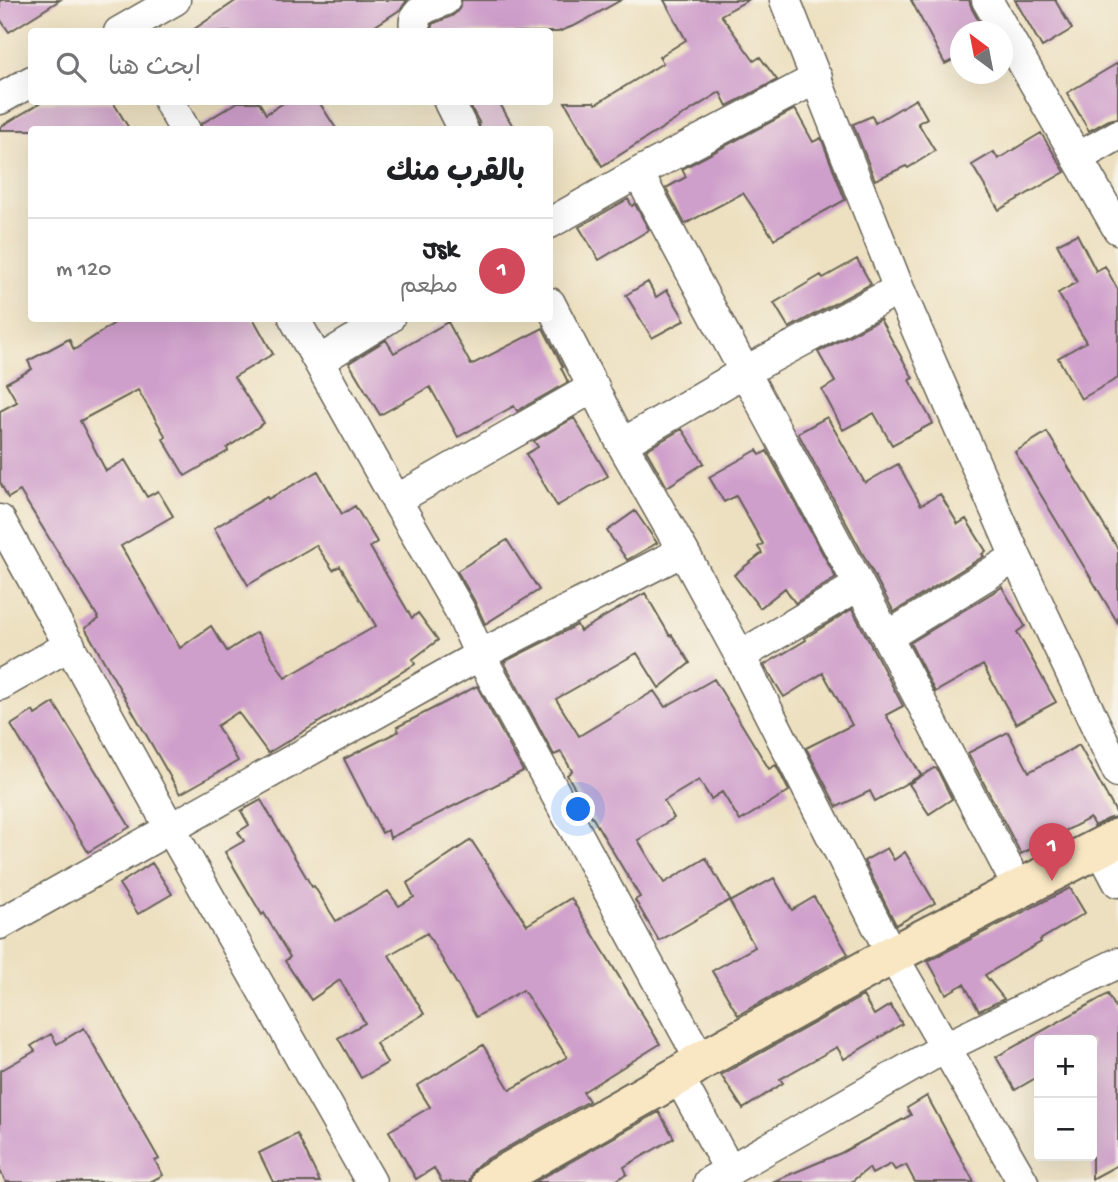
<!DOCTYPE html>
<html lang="ar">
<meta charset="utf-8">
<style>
:root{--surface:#fff;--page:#f6f6f6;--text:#202124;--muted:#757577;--line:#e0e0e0;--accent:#d1495b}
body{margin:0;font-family:"Gochi Hand","Playpen Sans Arabic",sans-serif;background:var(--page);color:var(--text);direction:rtl}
.controls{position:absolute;right:21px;bottom:21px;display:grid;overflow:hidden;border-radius:7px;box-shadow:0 7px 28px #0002}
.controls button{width:63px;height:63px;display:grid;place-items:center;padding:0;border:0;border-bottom:2px solid var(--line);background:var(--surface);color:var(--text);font:35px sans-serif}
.compass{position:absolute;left:950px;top:21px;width:63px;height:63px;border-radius:50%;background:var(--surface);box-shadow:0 7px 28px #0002;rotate:328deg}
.you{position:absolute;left:579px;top:810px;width:24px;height:24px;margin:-18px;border:5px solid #fff;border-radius:50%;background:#1a73e8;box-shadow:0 0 0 10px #1a73e833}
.badge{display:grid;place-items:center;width:46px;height:46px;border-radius:50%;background:var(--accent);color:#fff;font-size:23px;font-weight:700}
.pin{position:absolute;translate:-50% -58px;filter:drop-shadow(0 2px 4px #0008)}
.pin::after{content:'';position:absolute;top:37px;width:24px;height:21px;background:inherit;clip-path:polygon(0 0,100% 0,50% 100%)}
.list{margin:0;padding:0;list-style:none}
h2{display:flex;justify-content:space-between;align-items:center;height:91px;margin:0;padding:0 28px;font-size:30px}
h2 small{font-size:23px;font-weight:400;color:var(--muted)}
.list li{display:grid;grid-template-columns:46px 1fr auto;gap:21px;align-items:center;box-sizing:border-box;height:105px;padding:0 28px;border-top:2px solid var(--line)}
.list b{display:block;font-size:26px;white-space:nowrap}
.list p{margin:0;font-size:23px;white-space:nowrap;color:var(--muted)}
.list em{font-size:23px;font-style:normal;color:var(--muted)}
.icon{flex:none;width:38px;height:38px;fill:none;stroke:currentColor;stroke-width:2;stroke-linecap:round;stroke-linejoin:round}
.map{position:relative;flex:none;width:1118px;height:1182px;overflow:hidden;direction:ltr}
.search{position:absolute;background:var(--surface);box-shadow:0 7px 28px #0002;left:28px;top:28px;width:525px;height:77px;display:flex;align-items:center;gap:18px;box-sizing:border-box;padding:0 24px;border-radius:7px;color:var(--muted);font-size:26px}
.panel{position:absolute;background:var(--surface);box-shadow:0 7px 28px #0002;left:28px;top:126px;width:525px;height:196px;border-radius:7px;direction:rtl}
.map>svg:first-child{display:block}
.building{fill:#cf9fcb}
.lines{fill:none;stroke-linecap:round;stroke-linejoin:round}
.minor-casing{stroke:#656155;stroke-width:33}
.secondary-casing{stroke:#656155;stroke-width:42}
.minor{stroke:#fff;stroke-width:30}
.secondary{stroke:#f9e7c3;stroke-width:38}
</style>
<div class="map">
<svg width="1118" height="1182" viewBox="0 0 1118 1182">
<rect width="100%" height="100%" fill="#f7f3e8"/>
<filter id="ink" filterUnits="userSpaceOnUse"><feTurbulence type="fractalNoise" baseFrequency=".0143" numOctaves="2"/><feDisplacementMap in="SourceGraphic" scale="14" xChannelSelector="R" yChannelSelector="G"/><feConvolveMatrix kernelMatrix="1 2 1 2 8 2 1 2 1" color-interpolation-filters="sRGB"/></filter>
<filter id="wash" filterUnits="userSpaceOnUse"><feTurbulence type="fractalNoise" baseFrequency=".00686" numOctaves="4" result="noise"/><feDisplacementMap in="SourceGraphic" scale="28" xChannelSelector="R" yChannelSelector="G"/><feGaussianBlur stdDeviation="1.57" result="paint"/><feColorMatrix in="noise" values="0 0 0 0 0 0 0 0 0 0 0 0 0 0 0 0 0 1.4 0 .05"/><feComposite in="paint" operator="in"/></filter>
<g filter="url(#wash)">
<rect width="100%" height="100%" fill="#ede0c0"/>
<g id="blocks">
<path class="building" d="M0 0H60L9 32 0 19Z
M237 0H407L401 9 366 32H190Z
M462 0H621L576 25 558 32H433L432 24 452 16 458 11Z
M664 0H748L721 15 754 61 760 57 777 80 727 106 720 92 602 166 565 102H594L596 104 663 63 659 57 686 40Z
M911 0H969L972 9 985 32H961V56L945 64Z
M1015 0H1055L1072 29 1042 47Z
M1118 63V118L1109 120 1089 131 1067 93Z
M916 99 927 118 918 123 935 151 908 168 906 166 875 180 853 124 872 116 875 123Z
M42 102H113L130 130H0V127Z
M238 102H259L266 114 285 102H319L337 130H202L201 124Z
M468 102H499L515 130H480L479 122Z
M795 109 813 142 821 138 845 200 774 239 743 193 685 224 666 188 686 177 682 169Z
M1041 133 1065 172 999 210 972 165 994 152 998 159Z
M628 199 632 206 635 204 649 230 599 260 579 227Z
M1077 234 1096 271 1105 266 1118 290V378L1081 399 1058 358 1086 342 1058 293 1077 282 1057 244Z
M857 259 871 284 789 328 774 303 821 275 823 278Z
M648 282 656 297 667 290 685 320 652 338 626 295Z
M122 318H253L273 354 234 377 264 423 227 448 228 451 185 476 163 439 166 437 138 390 80 421 106 471 125 460 147 497 158 491 173 516 121 546 180 648 211 626 227 651 257 632 285 678 376 626 340 566 333 570 316 545 248 585 214 528 267 497 268 499 318 471 342 514 355 506 377 542 370 547 412 618 418 613 438 640 413 659 415 664 268 753 238 712 217 726 238 761 180 794 85 628 99 619 20 491 8 498 0 482V411L17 402 6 383 32 369 28 361 69 339 74 350Z
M880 319 913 378 909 380 933 423 892 445 874 413 843 430 822 390 835 382 818 352Z
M448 322 471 365 543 328 563 367 561 368 568 382 517 411 514 406 458 437 430 387 380 415 349 363 386 340 394 353Z
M827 417 865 483 898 464 921 505 940 494 958 524 966 519 986 551 982 554 984 556 894 612 798 433Z
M574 418 608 476 557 506 526 454 538 447 534 441Z
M682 429 704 463 667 487 646 450Z
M1047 432 1118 549V623L1015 452Z
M757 450 760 455 767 451 836 578 795 603 785 588 760 608 734 575 762 553 758 547 763 544 736 496 724 502 709 477Z
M635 511 657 543 627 560 607 531Z
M507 540 539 590 485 624 474 600 457 571Z
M1002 587 1025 626 1017 632 1056 702 1016 724 983 665 935 692 910 643Z
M645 593 670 636 672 635 690 663 659 688 637 653 556 699 579 736 654 691 665 707 714 679 769 769 776 765 789 791 740 821 722 792 711 799 699 780 664 801 674 818 638 840 664 883 706 858 730 900 659 941 635 900 640 897 567 775 572 771 561 752 554 755 504 662 577 625 580 631Z
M852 609 903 706 886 715 921 775 875 801 870 791 837 807 806 748 852 725 823 673 784 697 764 665 806 640 805 638Z
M477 686 523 771 390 838 388 830 382 833 344 759 399 731 397 727Z
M54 703 130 827 88 852 11 725 33 711 35 715Z
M1008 732 1029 772 1079 745 1118 816 1108 819 1094 826 1090 818 1021 854 968 753Z
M934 768 937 769 952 799 929 814 909 784Z
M261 800 312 887 314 886 336 921 388 891 399 906 414 897 407 883 471 840 527 925 571 898 660 1044 583 1092 589 1101 480 1163 472 1172 469 1182H442L434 1168 416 1179 389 1131 430 1107 417 1086 483 1045 510 1090 567 1057 523 990 476 1017 427 933 389 955 424 1014 376 1043 387 1063 361 1078 338 1038 365 1023 340 980 311 1000 285 961 290 957 264 913 262 915 225 852 244 841 238 832 249 825 241 811Z
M887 848 894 860 905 852 935 903 896 925 864 861Z
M152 863 172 894 138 914 119 884Z
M774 878 792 910 814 897 848 954 738 1015 712 971 755 947 730 902Z
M1070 888 1085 913 1040 940 1041 942 985 975 1004 999 979 1011 964 984 946 994 928 961Z
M1108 994 1118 1012V1165L1092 1179V1040H1039V1076L1015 1090 996 1057Z
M863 996 874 1015 890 1005 902 1024 844 1059 837 1047 780 1079 783 1083 743 1109 721 1075Z
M84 1028 159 1159 155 1161 163 1175 150 1182H6L0 1171V1071L35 1051 31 1046 51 1034 57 1044Z
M927 1096 974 1182H915L906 1165 895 1170 891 1164 872 1174 869 1168 851 1182H772L841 1153 911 1115 907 1108Z
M659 1112 674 1138 624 1167 627 1174 613 1182H535Z
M297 1134 320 1182H273L259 1153Z"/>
</g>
</g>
<g filter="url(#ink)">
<use href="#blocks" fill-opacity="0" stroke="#656155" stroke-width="2"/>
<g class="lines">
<defs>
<path id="minor" d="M785 0 899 289 1016 557 1118 772
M987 0 1118 229
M119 32 175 0
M416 32C409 10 429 7 445 0
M0 99 32 81
M169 102 185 130
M449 102 463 130
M1077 158 1118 135
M638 173 887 637 1019 889
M550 223 638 173 817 78
M550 303 622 444 683 551 740 656 892 955 1023 1182
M294 318 396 500 459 609 480 655 701 1061
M319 361 389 318
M622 444 744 372 899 289
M396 500 594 387
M0 520 170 828 371 1182
M887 637 1016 557
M740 656 859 585
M0 685 70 645
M1100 848 1118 882
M0 924 480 655 683 551
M678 1076 730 1171
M709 1182 946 1047 1118 963"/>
<path id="secondary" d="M491 1182 678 1076 701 1061 892 955 1118 838"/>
</defs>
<use href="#minor" class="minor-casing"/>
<use href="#secondary" class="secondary-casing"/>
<use href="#minor" class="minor"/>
<use href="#secondary" class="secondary"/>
</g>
</g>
</svg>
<div class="controls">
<button>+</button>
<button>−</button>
</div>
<svg class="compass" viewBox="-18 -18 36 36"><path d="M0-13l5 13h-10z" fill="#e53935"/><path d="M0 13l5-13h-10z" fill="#757577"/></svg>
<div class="you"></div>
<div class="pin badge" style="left:1052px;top:881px">1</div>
<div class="search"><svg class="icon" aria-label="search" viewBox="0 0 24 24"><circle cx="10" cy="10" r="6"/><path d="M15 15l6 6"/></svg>ابحث هنا</div>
<section class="panel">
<h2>بالقرب منك<small></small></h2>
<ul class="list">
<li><span class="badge">1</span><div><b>Jsk</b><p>مطعم</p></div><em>120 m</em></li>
</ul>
</section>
</div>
